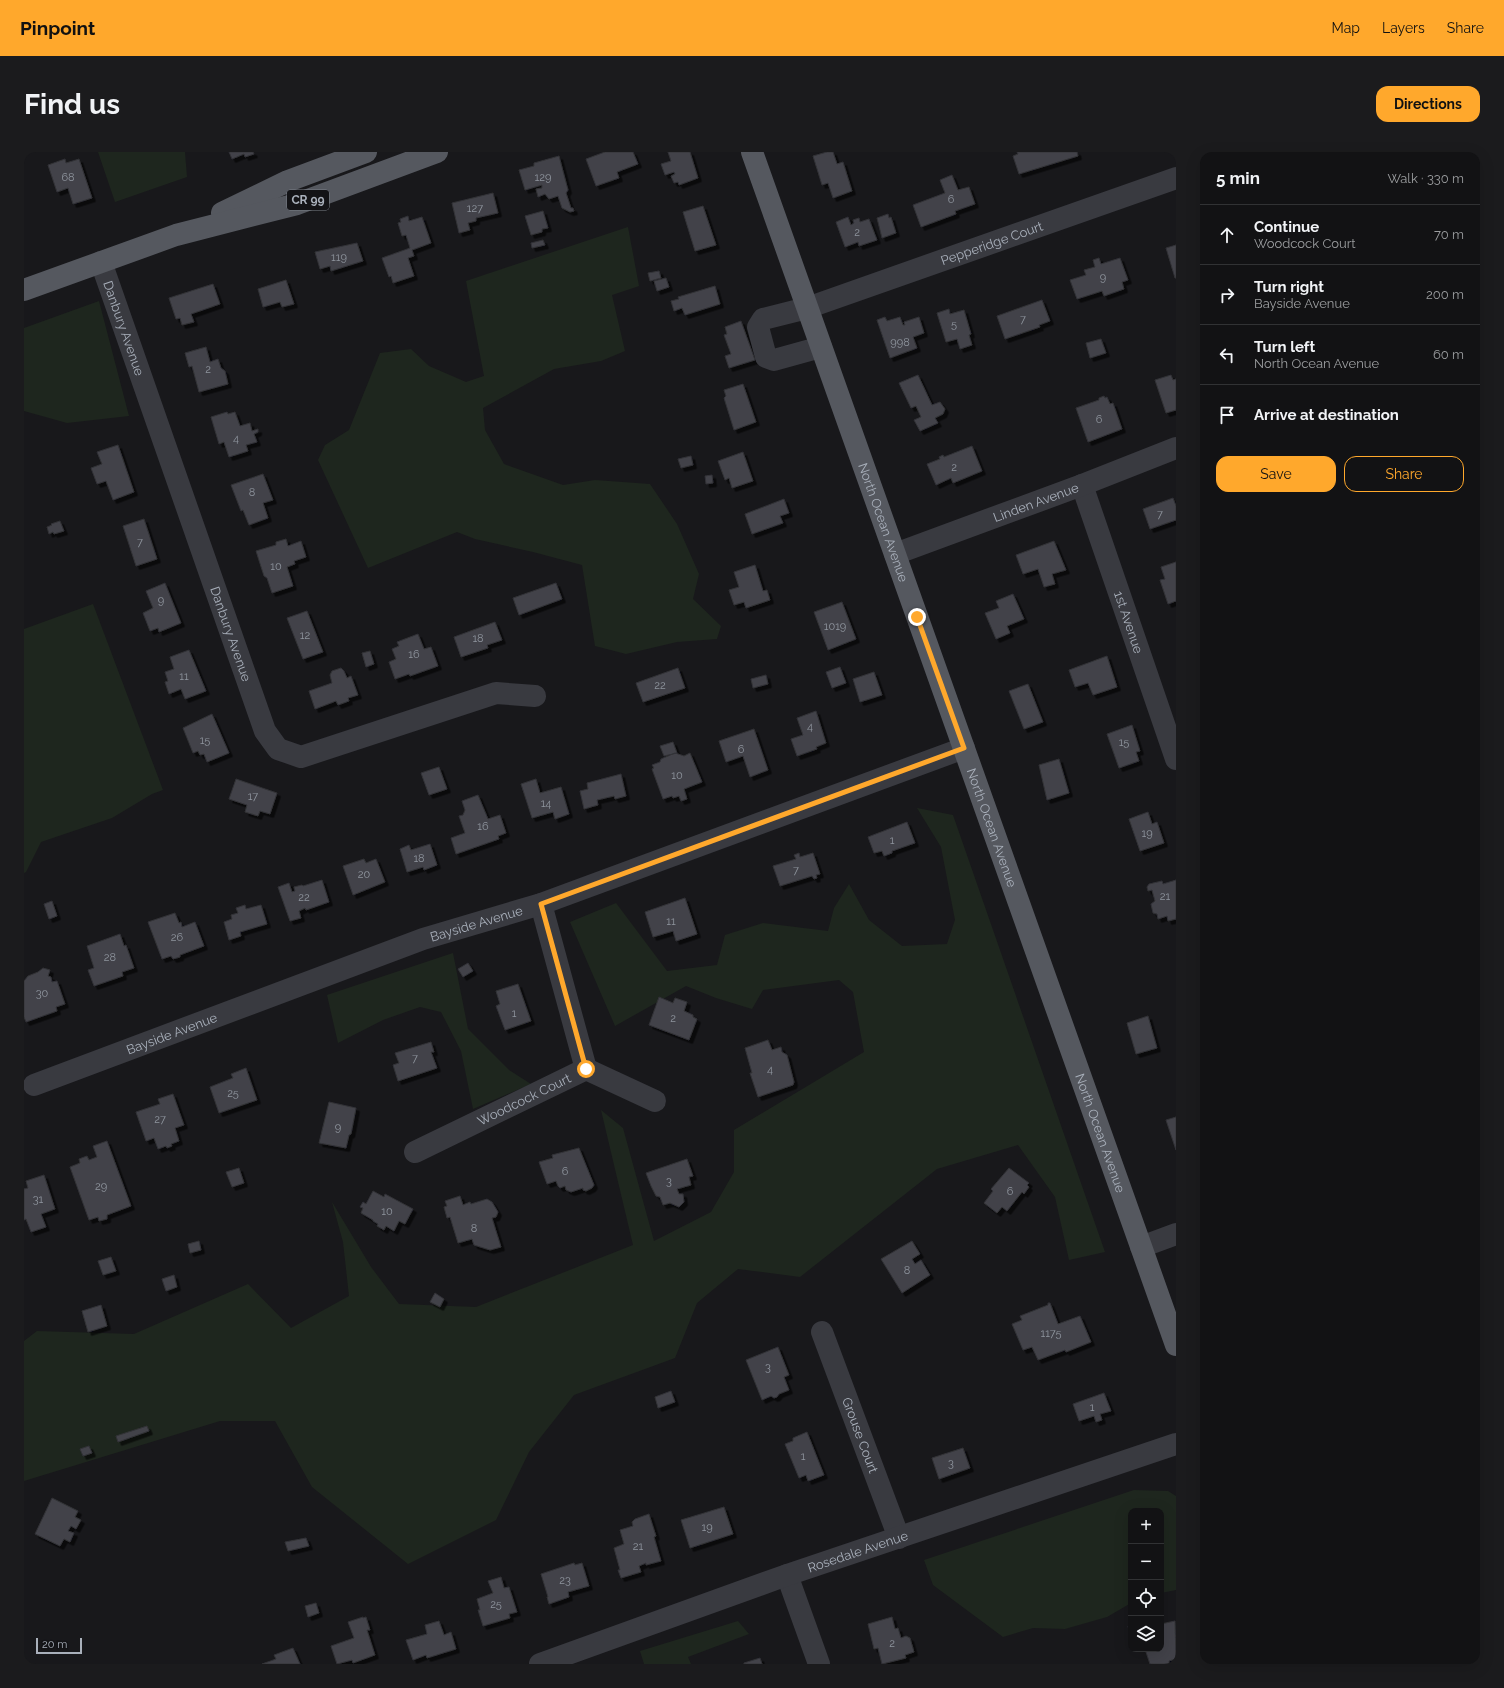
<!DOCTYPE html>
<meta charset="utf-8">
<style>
:root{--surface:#121214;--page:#1b1b1d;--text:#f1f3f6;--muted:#9c9ea0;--line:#313234;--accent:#ffa82c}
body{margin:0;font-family:Raleway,sans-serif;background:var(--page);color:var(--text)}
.controls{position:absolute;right:12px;bottom:12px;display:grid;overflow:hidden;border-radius:8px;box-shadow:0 4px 16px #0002}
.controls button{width:36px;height:36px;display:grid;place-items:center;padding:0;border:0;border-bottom:1px solid var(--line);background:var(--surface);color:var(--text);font:20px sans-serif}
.scale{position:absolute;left:12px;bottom:10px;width:46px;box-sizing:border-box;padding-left:4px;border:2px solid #a9b0bb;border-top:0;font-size:11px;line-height:14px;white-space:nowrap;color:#a9b0bb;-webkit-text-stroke:3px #131316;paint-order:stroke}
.stop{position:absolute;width:12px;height:12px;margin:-9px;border:3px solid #ffa82c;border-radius:50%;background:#fff}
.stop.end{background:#ffa82c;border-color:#fff;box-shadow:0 1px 4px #0008}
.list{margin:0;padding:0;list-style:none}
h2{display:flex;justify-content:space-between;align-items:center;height:52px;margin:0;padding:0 16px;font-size:17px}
h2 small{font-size:13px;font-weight:400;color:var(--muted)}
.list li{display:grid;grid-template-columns:26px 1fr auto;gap:12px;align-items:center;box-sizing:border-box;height:60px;padding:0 16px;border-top:1px solid var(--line)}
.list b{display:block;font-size:15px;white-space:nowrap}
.list p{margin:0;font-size:13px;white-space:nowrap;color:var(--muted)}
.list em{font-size:13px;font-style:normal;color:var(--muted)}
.actions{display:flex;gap:8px;padding:12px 16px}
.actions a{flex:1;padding:9px 0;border:1px solid var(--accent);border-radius:12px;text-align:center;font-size:14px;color:var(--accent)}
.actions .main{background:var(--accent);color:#111}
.icon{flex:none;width:22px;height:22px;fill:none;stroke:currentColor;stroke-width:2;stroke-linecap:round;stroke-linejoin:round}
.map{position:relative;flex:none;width:1152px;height:1512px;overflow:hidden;border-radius:12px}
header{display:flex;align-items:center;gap:24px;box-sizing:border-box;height:56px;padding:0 20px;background:var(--accent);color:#111}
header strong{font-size:19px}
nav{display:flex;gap:22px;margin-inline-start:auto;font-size:14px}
.intro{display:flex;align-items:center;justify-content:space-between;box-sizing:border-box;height:96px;padding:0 24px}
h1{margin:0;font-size:28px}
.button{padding:10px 18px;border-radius:12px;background:var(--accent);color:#111;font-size:14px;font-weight:700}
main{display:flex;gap:24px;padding:0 24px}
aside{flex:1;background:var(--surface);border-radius:12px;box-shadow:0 4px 16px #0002}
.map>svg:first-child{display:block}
.green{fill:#1e261e}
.building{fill:#424348;stroke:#323237;filter:url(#shadow)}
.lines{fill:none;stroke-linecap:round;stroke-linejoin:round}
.minor{stroke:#393a40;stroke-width:22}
.major{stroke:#55585f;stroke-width:22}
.route{stroke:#ffa82c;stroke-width:5}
.labels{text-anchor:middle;stroke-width:3;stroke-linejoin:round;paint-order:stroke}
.number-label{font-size:11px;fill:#8f959e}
.shield{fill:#131316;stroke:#7c818a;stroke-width:1}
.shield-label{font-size:12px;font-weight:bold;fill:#a9b0bb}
.street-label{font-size:13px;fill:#a9b0bb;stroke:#131316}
</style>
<header>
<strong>Pinpoint</strong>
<nav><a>Map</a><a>Layers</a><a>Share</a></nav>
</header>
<div class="intro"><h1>Find us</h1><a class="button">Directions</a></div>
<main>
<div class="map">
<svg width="1152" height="1512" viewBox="0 0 1152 1512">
<defs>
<filter id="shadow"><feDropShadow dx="3.5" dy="3.5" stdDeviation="0" flood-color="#0009"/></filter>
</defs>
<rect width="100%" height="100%" fill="#18181b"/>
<path class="green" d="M74 0H161L163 25 91 50Z
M604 75 615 134 588 143 601 199 577 209 530 217 459 256 461 278 480 312 539 333 571 328 626 332 653 372 675 422 669 447 697 474 693 487 653 490 602 502 571 494 558 413 509 400 451 387 433 380 344 416 294 308 301 293 325 278 356 201 387 197 405 214 442 230 460 224 442 129Z
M75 149 105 264 43 271 0 259V176Z
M69 452 139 638 128 642 88 666 17 690 2 720 0 721V477Z
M893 656 929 663 1081 1100 1045 1108 1031 1045 994 993 913 1017 776 1125 714 1117 673 1151 651 1206 550 1243 505 1300 472 1368 384 1412 288 1335 251 1269H196L0 1329V1189L13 1179 110 1182 224 1132 267 1176 325 1144 319 1090 308 1050 347 1115 375 1152 452 1155 609 1093 577 958 599 976 630 1089 687 1060 710 1020V978L840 900 829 840 815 828 739 838 728 857 692 846 662 834 591 874 546 770 592 751 643 819 693 813 701 783 739 771 804 779 810 756 825 732 845 768 878 794 923 792 931 768 917 695Z
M429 801 444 877 485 918 507 932 449 957 437 899 417 860 396 855 359 868 314 891 303 843Z
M1110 1338 1144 1339 1152 1344V1438L1137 1441V1359H1107V1451L1083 1465 1041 1477 1009 1476 979 1485 909 1433 900 1408Z
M714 1469 725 1482 664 1505 667 1512H620L616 1499Z"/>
<path class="building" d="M205 0H229L230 2 221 5 220 2 208 7Z
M581 0H609L614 12 593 20 595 26 572 34 562 7Z
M644 0H666L674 26 655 33 654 30 650 31 647 24 651 22 650 20 641 23 637 12 647 9Z
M803 0H809L813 12 819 10 828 39 809 46 804 31 798 33 789 4Z
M993 0H1053L1054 4 995 22 989 4 994 2Z
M535 4 544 38 542 41 547 56H549L550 59 546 60 538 56 534 44 525 47 521 42 514 45 512 37 518 36V33L501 38 495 18 510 14V11Z
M41 7 42 11 55 7 68 46 49 52 44 36 33 40 24 13Z
M928 23 934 38 945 35 951 52 931 59 932 62 897 75 889 53 921 41 916 28Z
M469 41 474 61 452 66V69L444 71 446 78 435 81 428 51Z
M679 54 692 93 671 99 659 60Z
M519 59 524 76 518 77V80L507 83 501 64Z
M864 62 865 66 867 65 872 81 858 86 853 66Z
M384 64 385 69 398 65 407 91 388 98 390 104 384 106 390 124 369 131 367 124 365 125 358 106 386 96 382 83 378 84 374 71 377 70 376 67Z
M824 65 827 73 830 71 829 68 835 66 836 70 845 67 853 88 835 94 834 90 821 95 812 70Z
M519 88 521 93 508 96 507 91Z
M333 91 339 109 307 119 306 114 296 117 291 100Z
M1152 93V126H1151L1142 96Z
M1075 106 1077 112 1096 106 1104 128 1098 130 1100 137 1080 144 1078 139 1053 147 1046 128 1062 123 1060 118 1071 115 1069 108Z
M635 119 637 126 626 129 624 121Z
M642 126 645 135 633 139 630 129Z
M262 128 270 152 258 155 256 150 239 155 234 137Z
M189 132 196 152 167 162 170 170 158 173 156 166 152 167 145 146Z
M691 134 696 152 661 163 658 156 650 159 647 149 655 147 654 145Z
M1018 148 1026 169 1015 173 1016 175 981 187 973 164Z
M925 157 926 162 940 158 947 182 945 183 948 193 936 197 933 187 922 190 913 161Z
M861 165 863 169 876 165 879 173H881L880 170 895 165 900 181 889 185 893 196 866 206 853 168Z
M717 169 731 208 705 216 701 204 707 202 700 183 703 182 701 175Z
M1077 187 1082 201 1066 206 1062 191Z
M182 195 186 210 194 207 197 216 201 219 204 232 175 240 168 214 165 215 161 201Z
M894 223 908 253 916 250 921 257 919 262 911 266 914 271 896 279 890 268 897 265 892 254 887 256 875 231Z
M1147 223 1149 228 1152 227V258L1142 261 1131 228Z
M719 232 732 270 710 278 700 246 702 244 700 238Z
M1080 244 1081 246 1083 245 1086 252 1089 251 1098 277 1064 290 1052 256 1075 248V246Z
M203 260 204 262 211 260 216 274 226 271 228 279 234 277V280L230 282 233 290 222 293 224 299 205 305 200 290 195 292 187 265Z
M94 293 110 340 89 348 82 329 73 332 67 316 78 312 73 300Z
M948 294 958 319 929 331 927 326 912 333 903 312 916 307 915 305 919 303 920 305Z
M719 300 729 329 708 336 705 326 701 328 694 309Z
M667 304 669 313 657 316 654 307Z
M239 322 249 348 239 351 244 366 225 373 219 358 217 359 207 333Z
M688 323 689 331 682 332 681 324Z
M1149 346 1152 354V368L1126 377 1119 357Z
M760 347 765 361 756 364 759 371 728 382 721 362Z
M120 367 133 407 112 414 99 374Z
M36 369 40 379 30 382 29 380 25 382 23 375 28 373 27 372Z
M262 387 264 394 277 389 282 405 270 409 271 412 263 415 269 434 248 441 243 426 240 424 232 399 252 393V390Z
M1030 389 1042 418 1028 422 1031 432 1020 435 1014 417 999 422 992 403Z
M1152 410V449L1144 452 1136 428 1141 427 1137 415Z
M731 413 739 439 743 438 746 448 722 456 720 450 710 453 705 438 715 435 710 420Z
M141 431 157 471 135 480 134 476 126 479 119 461 129 456 122 439Z
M532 431 538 447 495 463 489 446Z
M989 442 1000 467 983 474 986 481 972 487 961 461 975 456 972 449Z
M818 450 832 487 804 498 790 460Z
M283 459 299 500 279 507 263 466Z
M471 470 478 488 463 493 464 496 437 505 430 485Z
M394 482 400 497 407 495 414 514 386 524 385 522 371 527 365 510 372 507 368 497 375 494 373 490Z
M165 498 182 539 161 547 157 537 145 542 141 530 144 529 141 520 150 517 146 505Z
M346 499 350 512 342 515 338 501Z
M1083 504 1093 535 1069 543 1064 531 1051 535 1045 518Z
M816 515 822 531 808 536 802 520Z
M317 516 320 519 323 526 327 524 334 543 324 546 325 549 314 553 312 549 291 557 285 539 308 531 306 523 308 519Z
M654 516 661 536 619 550 612 531Z
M850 520 858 543 836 550 829 527Z
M742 523 744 532 729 536 727 527Z
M1004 532 1019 570 1000 577 985 539Z
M792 559 802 591 792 595 793 597 773 604 767 587 779 583 773 566Z
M188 562 205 601 183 610 180 602 176 603 174 599 169 601 159 576Z
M1108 573 1116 599 1112 600 1115 609 1095 616 1083 582Z
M730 577 744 618 726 625 719 604 702 610 695 589Z
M649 590 653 601 640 604 636 594Z
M651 601 660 604 666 601 678 630 660 637 663 647 657 649 655 644 649 646 648 644 639 647 628 617 630 616 628 613 636 610 637 607Z
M1035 607 1045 641 1023 648 1015 613Z
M415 615 423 637 405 643 397 621Z
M597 622 602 644 591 647 590 644 573 648 574 653 560 657 556 639 564 637 563 631Z
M212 627 253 641 246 662 236 659 234 664 221 660 223 653 205 647Z
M512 627 516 641 537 635 545 662 531 667 529 660 508 666 497 632Z
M454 643 464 667 476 663 482 681 474 684 475 687 432 702 427 686 441 681 435 664 439 663 441 658 438 649Z
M1124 660 1128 672 1133 670 1140 691 1116 699 1105 667Z
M883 670 891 691 868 699V701L860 704 858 699 850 701 844 685Z
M406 692 413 713 400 718 399 715 383 720 376 697 385 693 387 698Z
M775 701 776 705 789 701 796 722 792 723 793 726 790 727 788 724 756 734 749 714 772 707 770 703Z
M340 707 342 711 352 707 361 730 329 743 319 714Z
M298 728 305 750 282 758 281 756 275 759 277 766 266 769 254 735 265 731 268 740 271 739 270 735 278 733 279 734Z
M1152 728V767L1144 769 1143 764 1134 767 1133 762 1129 761 1127 752 1131 749 1128 738 1124 739 1123 735 1125 732 1138 729 1139 732Z
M661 746 673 782 652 789 649 779 629 785 621 760Z
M28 749 33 764 25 767 20 752Z
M221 753 222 757 237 753 243 772 216 780 217 784 205 788 200 770 208 767 207 763 214 761 212 756Z
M151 761 155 771 157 770 158 775 171 770 180 794 156 803V805L149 807 147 804 138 807 124 770Z
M96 782 100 794 102 793 110 816 98 820 99 824 70 834 64 818 70 816 63 794Z
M444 811 449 819 439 825 434 817Z
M19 816 26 818 24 824 27 825 28 830 33 829 41 852 32 855 33 859 2 870 0 865V829L4 824 14 820Z
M494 832 507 869 481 878 472 854 476 852 472 839Z
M635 845 649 851 651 846 663 850 660 859 669 863V865L673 867 665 888 625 873Z
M1124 864 1133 896 1112 902 1103 871Z
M744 888 748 898 757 895 758 900 763 903 770 930 769 933 734 945 726 921H728L721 896Z
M407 890 410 900H407L413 916 374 929 369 913 375 911 371 901Z
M222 916 233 948 195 961 186 935 209 926 207 922Z
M149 942 160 973 151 976 155 989 147 992 148 994 143 996 142 994 134 997 130 986 122 989 112 960 136 952 134 947Z
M305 950 332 956 327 982 325 983 322 996 295 991Z
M1152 965V998L1142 968Z
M83 989 107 1054 83 1063V1067L75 1069 74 1065 65 1068 46 1015 56 1011 55 1007 63 1004 65 1008 73 1005 69 994Z
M555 996 570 1033 568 1036 562 1039 559 1038V1036L547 1040 542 1038 541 1034 536 1036 534 1034 532 1029 523 1032 515 1010 529 1006 528 1003Z
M663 1007 669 1024 665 1025 667 1033 653 1037 655 1042H659L660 1050 655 1055 646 1051 639 1053 636 1045 632 1044 627 1034 622 1021Z
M215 1016 220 1031 208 1035 202 1020Z
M985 1016 1005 1031 1003 1033 1005 1035 1000 1042 998 1040 983 1059 978 1055 973 1061 960 1051 969 1039 967 1037Z
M20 1023 31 1057 17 1062 22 1075 7 1080 2 1067 0 1068V1037L4 1036 2 1029Z
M349 1039 360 1045 361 1042 389 1057 381 1072 375 1069 370 1079 362 1074 360 1078 353 1074 354 1072 349 1069V1068L337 1061 339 1056 336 1055 339 1050 342 1052Z
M436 1044 439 1053 446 1050 447 1052 463 1047 468 1050 474 1060 472 1065 468 1066 477 1095 466 1098 450 1093 448 1087 434 1091 426 1065 423 1066 420 1055 423 1054 421 1049Z
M175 1089 177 1098 166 1101 164 1092Z
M888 1089 896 1102 888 1107 891 1112 897 1108 906 1123 878 1141 857 1107Z
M87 1105 92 1119 79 1123 74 1109Z
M150 1123 153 1135 142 1139 138 1127Z
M411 1141 420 1147 416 1155 406 1150Z
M1024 1151H1026L1034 1172 1056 1164 1067 1190 1042 1200 1041 1198 1014 1208 1008 1195 999 1198 988 1172 998 1168 996 1164 1024 1153Z
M77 1153 83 1174 64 1180 58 1159Z
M754 1195 765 1223 760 1225 765 1238 755 1242 753 1245 750 1246 747 1244 738 1248 722 1208Z
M647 1239 651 1250 634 1256 631 1245Z
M1080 1241 1087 1259 1076 1262 1078 1268 1072 1270 1070 1264 1055 1269 1049 1252Z
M123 1274 125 1279 94 1290 92 1284Z
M783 1280 800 1323 784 1329 782 1323 775 1326 761 1292 769 1289V1286Z
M65 1294 68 1301 59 1304 56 1297Z
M939 1296 946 1316 915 1327 908 1306Z
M28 1346 54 1359 51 1365 57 1368 52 1377 47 1374 44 1379 50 1381 46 1390 40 1387 36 1394 11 1382Z
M700 1355 709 1382 666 1396 657 1368Z
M625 1362 632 1384 630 1385 637 1409 622 1413V1411L615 1414 617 1420 597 1426 594 1418H596L590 1396 600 1392 596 1378 609 1374 608 1370 611 1367Z
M282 1386 285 1394 264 1399 261 1390Z
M550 1411 551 1413 558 1411 565 1434 544 1440 545 1445 525 1452 523 1445H524L517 1422Z
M477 1425 480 1436 485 1435 493 1460 485 1462 486 1466 459 1474 454 1458H456L453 1447 469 1441 464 1429Z
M292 1451 295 1461 284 1465 281 1454Z
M339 1465V1466L342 1465 346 1478H343L351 1503 329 1511 328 1508 313 1512 307 1494 330 1486 324 1470Z
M868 1465 871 1477 874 1476 877 1486 882 1484 886 1486 890 1500 881 1503 882 1506 858 1512 854 1496 850 1497 844 1472Z
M415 1469 420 1483 427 1480 432 1497 403 1506 402 1503 389 1508 382 1488 403 1482 401 1473Z
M1151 1469 1152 1507 1145 1509V1512H1126L1121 1497H1137V1472Z
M1107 1473V1489L1104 1474Z
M269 1496 276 1512H238L252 1507 250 1503Z
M736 1506 738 1512H720V1511Z"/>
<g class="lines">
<g class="minor">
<path id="s1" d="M77 110 241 579 254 597 277 605 472 541 511 544"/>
<path id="s2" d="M797 195 750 208 742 205 734 175 739 167 783 156 1152 26"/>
<path id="s3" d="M1058 333 1152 607"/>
<path id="s4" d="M871 402 1058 333 1152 296"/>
<path d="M517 752 562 917"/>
<path d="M562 917 631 949"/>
<path id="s5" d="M10 933 399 787 517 752 940 596"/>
<path id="s6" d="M391 1000 562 917"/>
<path d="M1117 1095 1152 1082"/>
<path id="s7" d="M798 1180 875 1386"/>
<path d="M763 1423 795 1512"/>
<path id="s8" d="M516 1512 763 1423 1152 1292"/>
</g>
<g class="major">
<path id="s9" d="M728 0 1152 1193"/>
<path d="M198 61 264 29 342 0"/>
<path d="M0 138 152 83 273 52 413 0"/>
</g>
</g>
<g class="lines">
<path class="route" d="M562 917 517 752 940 596 893 465"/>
</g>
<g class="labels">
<g class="number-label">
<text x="44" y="29">68</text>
<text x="519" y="29">129</text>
<text x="927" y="51">6</text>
<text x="451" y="60">127</text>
<text x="833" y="84">2</text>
<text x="315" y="109">119</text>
<text x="1079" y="129">9</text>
<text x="999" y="171">7</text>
<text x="930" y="176">5</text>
<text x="876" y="194">998</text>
<text x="184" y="221">2</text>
<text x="1075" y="271">6</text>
<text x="212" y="290">4</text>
<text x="930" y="319">2</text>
<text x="228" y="344">8</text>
<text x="1136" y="366">7</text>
<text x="116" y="394">7</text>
<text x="252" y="418">10</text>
<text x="137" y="452">9</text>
<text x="811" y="478">1019</text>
<text x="281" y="487">12</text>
<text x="454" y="490">18</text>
<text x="390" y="506">16</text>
<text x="160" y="528">11</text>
<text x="636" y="537">22</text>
<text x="786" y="578">4</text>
<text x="181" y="592">15</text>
<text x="1100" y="594">15</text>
<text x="717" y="601">6</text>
<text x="653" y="627">10</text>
<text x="229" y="648">17</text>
<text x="522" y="655">14</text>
<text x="459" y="678">16</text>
<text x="1123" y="685">19</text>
<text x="868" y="692">1</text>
<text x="395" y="710">18</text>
<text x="772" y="722">7</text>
<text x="340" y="726">20</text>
<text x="1141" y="748">21</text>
<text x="280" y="749">22</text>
<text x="647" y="773">11</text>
<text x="153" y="789">26</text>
<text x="86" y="809">28</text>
<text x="18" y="845">30</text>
<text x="490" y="865">1</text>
<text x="649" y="870">2</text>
<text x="391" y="910">7</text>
<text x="746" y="921">4</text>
<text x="209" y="945">25</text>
<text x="136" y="971">27</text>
<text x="314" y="979">9</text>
<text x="541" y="1023">6</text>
<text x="645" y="1033">3</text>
<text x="77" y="1038">29</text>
<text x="986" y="1043">6</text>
<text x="14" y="1051">31</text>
<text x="363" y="1063">10</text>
<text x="450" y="1080">8</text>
<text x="883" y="1122">8</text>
<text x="1027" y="1185">1175</text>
<text x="744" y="1219">3</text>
<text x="1068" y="1259">1</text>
<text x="779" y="1308">1</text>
<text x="927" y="1315">3</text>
<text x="683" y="1379">19</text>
<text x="614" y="1398">21</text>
<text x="541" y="1432">23</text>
<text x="472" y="1456">25</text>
<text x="868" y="1495">2</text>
</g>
<rect class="shield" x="263" y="38" width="42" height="20" rx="3"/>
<g class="shield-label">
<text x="284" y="52">CR 99</text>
</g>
<g class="street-label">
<text dy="5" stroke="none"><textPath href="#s2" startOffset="339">Pepperidge Court</textPath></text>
<text dy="5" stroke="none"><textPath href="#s1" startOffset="70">Danbury Avenue</textPath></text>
<text dy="5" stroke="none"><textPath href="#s4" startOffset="150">Linden Avenue</textPath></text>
<text dy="5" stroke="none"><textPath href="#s9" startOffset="393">North Ocean Avenue</textPath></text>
<text dy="5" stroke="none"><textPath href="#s3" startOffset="145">1st Avenue</textPath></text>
<text dy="5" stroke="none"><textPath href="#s1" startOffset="394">Danbury Avenue</textPath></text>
<text dy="5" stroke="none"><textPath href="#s9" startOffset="717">North Ocean Avenue</textPath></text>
<text dy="5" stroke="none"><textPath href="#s5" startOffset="471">Bayside Avenue</textPath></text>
<text dy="5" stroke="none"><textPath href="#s5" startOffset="147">Bayside Avenue</textPath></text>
<text dy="5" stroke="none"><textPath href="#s6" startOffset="121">Woodcock Court</textPath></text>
<text dy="5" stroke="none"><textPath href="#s9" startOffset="1041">North Ocean Avenue</textPath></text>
<text dy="5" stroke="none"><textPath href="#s7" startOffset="110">Grouse Court</textPath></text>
<text dy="5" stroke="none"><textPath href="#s8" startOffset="337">Rosedale Avenue</textPath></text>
</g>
</g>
</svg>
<div class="controls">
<button>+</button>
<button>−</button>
<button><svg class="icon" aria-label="locate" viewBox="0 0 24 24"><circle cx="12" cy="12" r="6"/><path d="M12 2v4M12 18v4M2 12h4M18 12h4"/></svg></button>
<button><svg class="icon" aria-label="layers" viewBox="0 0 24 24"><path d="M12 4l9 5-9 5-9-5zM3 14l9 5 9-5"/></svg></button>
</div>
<div class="scale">20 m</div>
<div class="stop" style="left:562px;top:917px"></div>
<div class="stop end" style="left:893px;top:465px"></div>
</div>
<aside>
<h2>5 min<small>Walk · 330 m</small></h2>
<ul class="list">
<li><svg class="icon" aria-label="ahead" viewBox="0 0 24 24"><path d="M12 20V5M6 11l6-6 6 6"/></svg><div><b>Continue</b><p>Woodcock Court</p></div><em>70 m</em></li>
<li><svg class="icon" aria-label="right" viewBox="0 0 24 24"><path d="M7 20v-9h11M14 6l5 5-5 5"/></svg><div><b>Turn right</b><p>Bayside Avenue</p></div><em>200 m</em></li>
<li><svg class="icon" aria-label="left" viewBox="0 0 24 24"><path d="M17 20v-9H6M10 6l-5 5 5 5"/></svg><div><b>Turn left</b><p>North Ocean Avenue</p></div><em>60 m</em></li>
<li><svg class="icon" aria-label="arrive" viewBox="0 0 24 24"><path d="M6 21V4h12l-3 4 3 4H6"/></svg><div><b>Arrive at destination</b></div></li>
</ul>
<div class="actions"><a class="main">Save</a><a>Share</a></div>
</aside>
</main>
